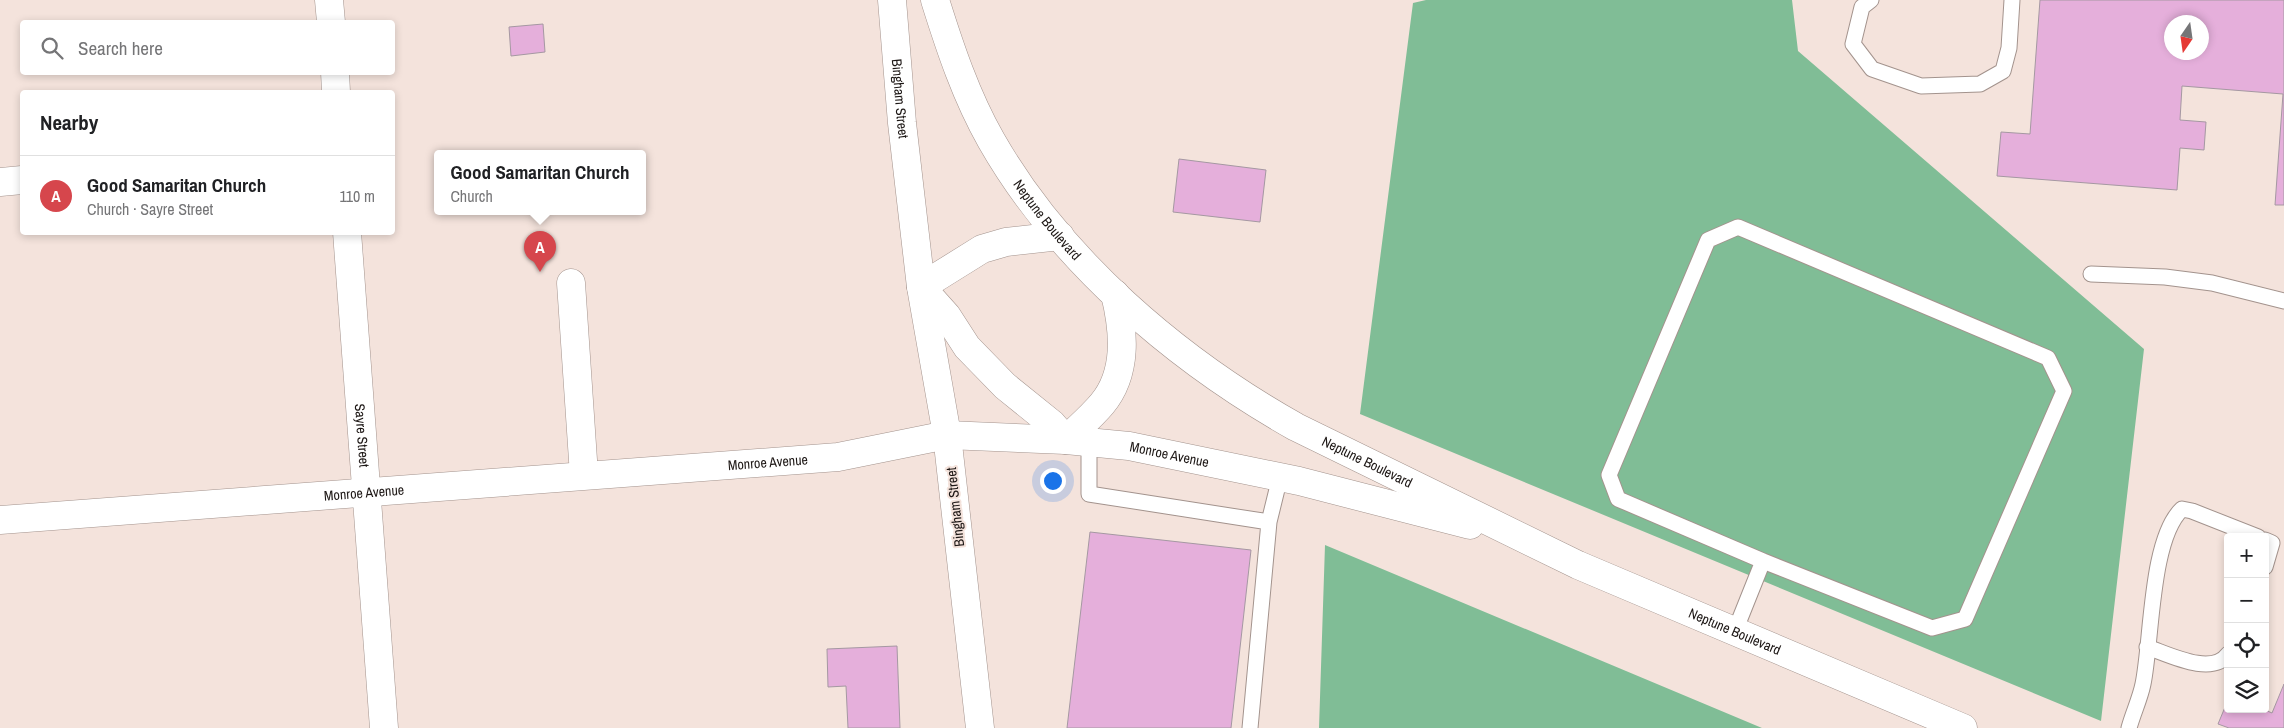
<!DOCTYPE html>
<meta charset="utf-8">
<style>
:root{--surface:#fff;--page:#f6f6f6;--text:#202124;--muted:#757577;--line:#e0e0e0;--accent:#d6464c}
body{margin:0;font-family:"Archivo Narrow",sans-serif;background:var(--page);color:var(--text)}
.controls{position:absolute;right:15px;bottom:15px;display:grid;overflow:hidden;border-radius:5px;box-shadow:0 2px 8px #0003}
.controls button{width:45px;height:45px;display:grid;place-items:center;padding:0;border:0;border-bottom:1px solid var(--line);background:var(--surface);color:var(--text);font:25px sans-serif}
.compass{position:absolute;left:2164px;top:15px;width:45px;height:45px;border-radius:50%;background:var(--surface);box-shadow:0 2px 8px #0003;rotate:193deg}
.you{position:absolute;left:1052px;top:480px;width:18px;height:18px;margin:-12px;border:4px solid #fff;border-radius:50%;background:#1a73e8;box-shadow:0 0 0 8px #1a73e833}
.badge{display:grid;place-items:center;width:32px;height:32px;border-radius:50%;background:var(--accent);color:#fff;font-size:16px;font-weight:700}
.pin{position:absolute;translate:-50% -41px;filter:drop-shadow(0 1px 2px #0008)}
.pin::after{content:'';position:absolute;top:26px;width:18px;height:15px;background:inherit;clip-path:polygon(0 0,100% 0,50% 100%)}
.popup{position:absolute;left:434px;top:150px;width:212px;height:65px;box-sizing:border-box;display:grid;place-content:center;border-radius:5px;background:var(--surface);filter:drop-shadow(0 1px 4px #0005);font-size:16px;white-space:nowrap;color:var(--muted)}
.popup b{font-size:19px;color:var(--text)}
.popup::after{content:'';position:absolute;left:50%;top:100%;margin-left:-10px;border:10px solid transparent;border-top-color:var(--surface)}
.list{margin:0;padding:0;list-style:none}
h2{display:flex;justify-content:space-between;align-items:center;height:65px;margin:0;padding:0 20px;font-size:21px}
h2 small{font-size:16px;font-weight:400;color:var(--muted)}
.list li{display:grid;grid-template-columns:32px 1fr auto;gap:15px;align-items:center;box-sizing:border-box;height:80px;padding:0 20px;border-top:1px solid var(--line)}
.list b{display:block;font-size:19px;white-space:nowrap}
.list p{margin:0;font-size:16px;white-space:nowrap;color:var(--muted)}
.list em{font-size:16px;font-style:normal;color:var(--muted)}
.icon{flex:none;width:28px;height:28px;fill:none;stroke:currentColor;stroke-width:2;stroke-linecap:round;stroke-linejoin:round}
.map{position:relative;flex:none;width:2284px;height:728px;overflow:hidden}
.search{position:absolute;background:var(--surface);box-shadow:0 2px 8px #0003;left:20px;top:20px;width:375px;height:55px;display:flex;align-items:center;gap:12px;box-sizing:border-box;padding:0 18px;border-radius:5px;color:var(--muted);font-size:19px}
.panel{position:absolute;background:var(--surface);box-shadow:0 2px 8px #0003;left:20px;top:90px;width:375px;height:145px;border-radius:5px}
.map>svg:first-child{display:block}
.forest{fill:#80bd96}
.building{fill:#e5afdb;stroke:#a598a2;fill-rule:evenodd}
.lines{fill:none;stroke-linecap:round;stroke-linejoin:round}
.lane-casing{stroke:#a3938d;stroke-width:17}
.street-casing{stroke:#a3938d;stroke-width:29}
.secondary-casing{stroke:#a3938d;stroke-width:29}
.lane{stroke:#fff;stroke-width:15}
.street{stroke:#fff;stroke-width:28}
.secondary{stroke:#fff;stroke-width:28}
.labels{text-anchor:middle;stroke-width:4;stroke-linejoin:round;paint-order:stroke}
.street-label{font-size:14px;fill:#1d1715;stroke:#f4e3dc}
</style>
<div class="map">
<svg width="2284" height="728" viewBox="0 0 2284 728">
<rect width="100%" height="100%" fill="#f4e3dc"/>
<path class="forest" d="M1426 0H1792L1798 51 2144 349 2101 721 1360 414 1413 3Z
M1325 545 1762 728H1319Z"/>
<path class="building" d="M2040 0H2284V205H2275L2283 94 2182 86 2180 120 2206 122 2204 150 2180 148 2177 190 1997 176 2001 132 2030 134ZM2172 22H2202V52H2172Z
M543 24 545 52 511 56 509 27Z
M1179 159 1266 170 1260 222 1173 212Z
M1090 532 1251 550 1231 728H1067Z
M897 646 900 728H848L846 686 828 687 827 649Z
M2284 684V728H2229L2218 724 2228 700V709H2263L2272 713Z"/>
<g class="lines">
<defs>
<path id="lane" d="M1871 0 1862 7 1853 44 1872 69 1921 86 1980 84 2003 71 2009 48 2012 0
M2091 274 2165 277 2212 283 2284 301
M1089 442V494L1269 522 1280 477
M2265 540 2272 543 2265 567
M1735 631 1763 561 1618 499 1609 475 1708 240 1738 227 2048 358 2064 391 1965 619 1932 628 1763 561
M2147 647C2168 654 2212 677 2228 654
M1250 728 1269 522
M2129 728C2133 713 2140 699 2143 684 2152 641 2150 539 2182 509L2192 511 2258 537"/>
<g id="street">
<path d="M329 0 331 22"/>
<path d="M335 72 336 92"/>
<path d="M0 182 22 180"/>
<path id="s1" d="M347 232 384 728"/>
<path d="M571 283 584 475"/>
<path id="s2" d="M0 520 838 457 947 435 1066 440C1078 428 1091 417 1102 404 1128 373 1124 331 1115 294"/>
<path d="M980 728 947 435 921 287 982 249 1006 242 1060 236"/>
</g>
<g id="secondary">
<path id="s3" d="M892 0 902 123 921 287 947 316 967 347 1005 386 1052 424 1066 440 1129 446 1299 481 1470 525"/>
<path id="s4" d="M935 0C950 48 966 96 991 140 1060 261 1177 360 1296 427L1578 565 1963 728"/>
</g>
</defs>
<use href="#lane" class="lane-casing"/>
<use href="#street" class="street-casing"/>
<use href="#secondary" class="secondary-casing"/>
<use href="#lane" class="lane"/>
<use href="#street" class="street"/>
<use href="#secondary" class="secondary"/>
</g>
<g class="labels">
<g class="street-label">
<text dy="5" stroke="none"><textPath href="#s3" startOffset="99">Bingham Street</textPath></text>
<text dy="5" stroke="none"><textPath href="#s4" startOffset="249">Neptune Boulevard</textPath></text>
<text dy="5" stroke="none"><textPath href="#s1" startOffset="204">Sayre Street</textPath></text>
<text dy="5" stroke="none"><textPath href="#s3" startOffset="605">Monroe Avenue</textPath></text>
<text dy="5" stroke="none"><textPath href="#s4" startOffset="654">Neptune Boulevard</textPath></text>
<text dy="5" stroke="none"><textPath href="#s2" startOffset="770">Monroe Avenue</textPath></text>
<text dy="5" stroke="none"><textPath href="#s2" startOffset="365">Monroe Avenue</textPath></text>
<text transform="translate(955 507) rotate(-96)" y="5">Bingham Street</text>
<text dy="5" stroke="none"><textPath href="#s4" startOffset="1059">Neptune Boulevard</textPath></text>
</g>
</g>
</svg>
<div class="controls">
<button>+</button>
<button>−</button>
<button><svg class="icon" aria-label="locate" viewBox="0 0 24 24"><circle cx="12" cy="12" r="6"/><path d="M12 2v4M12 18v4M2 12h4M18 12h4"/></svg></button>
<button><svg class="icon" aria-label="layers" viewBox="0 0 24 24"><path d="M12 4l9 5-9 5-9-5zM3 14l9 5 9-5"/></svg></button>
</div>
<svg class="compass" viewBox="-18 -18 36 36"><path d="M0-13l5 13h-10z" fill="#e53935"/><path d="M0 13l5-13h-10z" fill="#757577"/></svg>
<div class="you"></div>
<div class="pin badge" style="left:540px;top:272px">A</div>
<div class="popup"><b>Good Samaritan Church</b>Church</div>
<div class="search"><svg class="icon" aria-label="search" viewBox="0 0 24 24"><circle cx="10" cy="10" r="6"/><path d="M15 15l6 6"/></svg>Search here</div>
<section class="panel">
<h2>Nearby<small></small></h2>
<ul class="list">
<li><span class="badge">A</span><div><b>Good Samaritan Church</b><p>Church · Sayre Street</p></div><em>110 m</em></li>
</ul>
</section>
</div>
